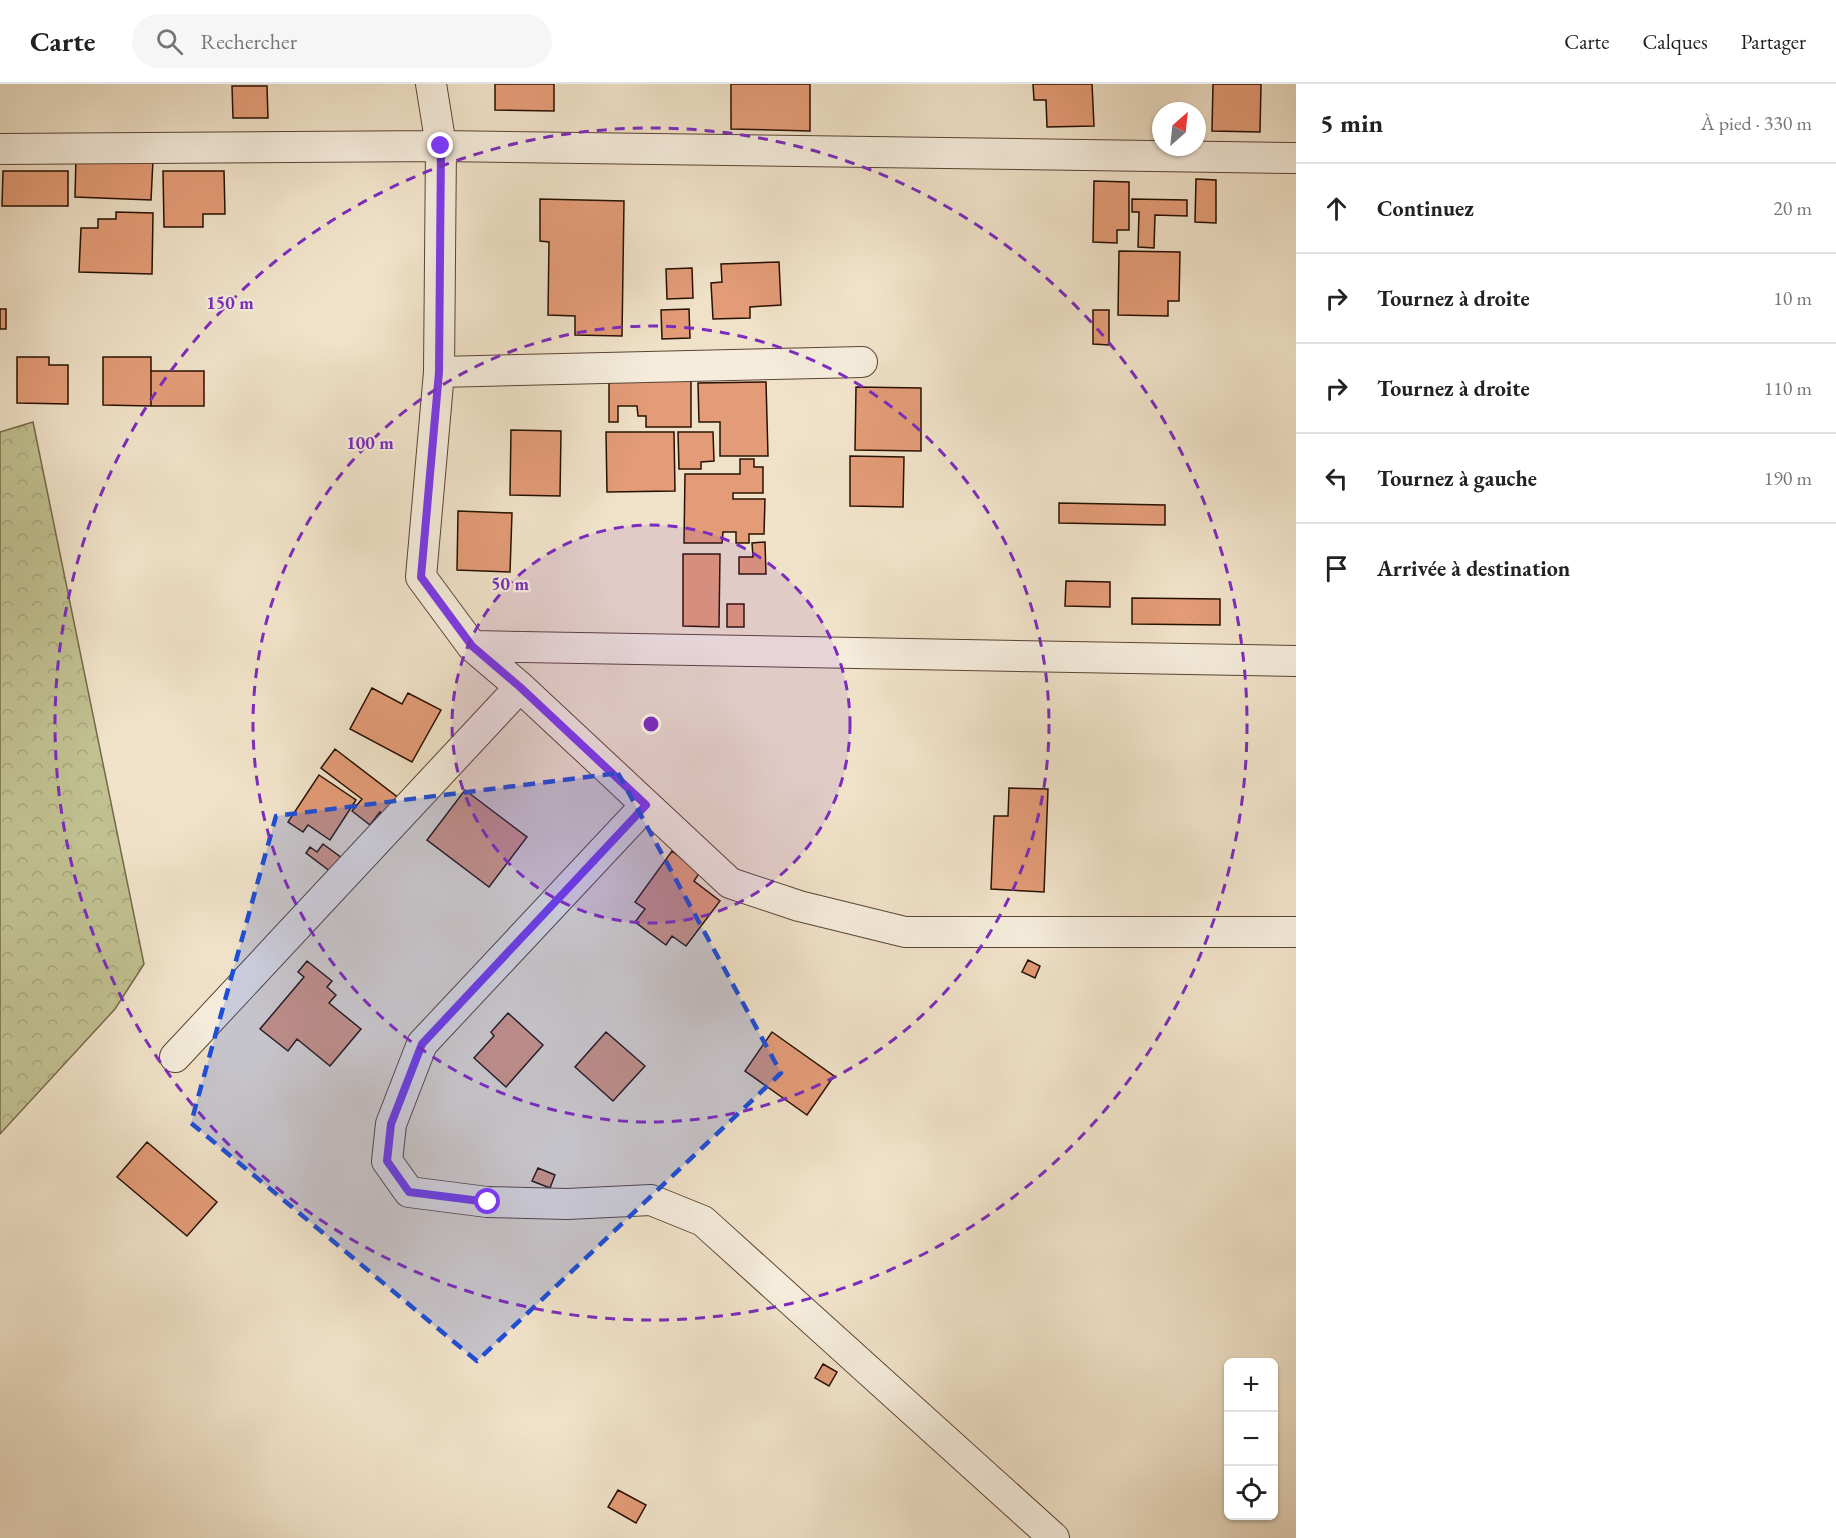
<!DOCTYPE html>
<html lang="fr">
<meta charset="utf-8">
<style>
:root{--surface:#fff;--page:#f6f6f6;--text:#222;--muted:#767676;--line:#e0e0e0}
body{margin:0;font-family:"EB Garamond",serif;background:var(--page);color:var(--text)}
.controls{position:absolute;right:18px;bottom:18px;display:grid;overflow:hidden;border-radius:9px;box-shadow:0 2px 4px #0004}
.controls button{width:54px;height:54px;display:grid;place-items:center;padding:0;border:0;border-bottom:2px solid var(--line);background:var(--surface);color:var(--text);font:30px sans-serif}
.compass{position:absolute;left:1152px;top:18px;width:54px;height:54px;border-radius:50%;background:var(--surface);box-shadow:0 2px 4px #0004;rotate:27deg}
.stop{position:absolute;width:18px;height:18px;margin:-14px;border:4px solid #7c3aed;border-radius:50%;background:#fff}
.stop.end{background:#7c3aed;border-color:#fff;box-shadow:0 2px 6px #0008}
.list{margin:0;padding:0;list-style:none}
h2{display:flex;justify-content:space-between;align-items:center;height:78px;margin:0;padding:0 24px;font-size:26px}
h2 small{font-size:20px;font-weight:400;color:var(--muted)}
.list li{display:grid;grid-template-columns:39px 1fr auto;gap:18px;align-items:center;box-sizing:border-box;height:90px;padding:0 24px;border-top:2px solid var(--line)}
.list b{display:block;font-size:22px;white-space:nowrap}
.list em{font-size:20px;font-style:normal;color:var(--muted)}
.icon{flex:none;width:33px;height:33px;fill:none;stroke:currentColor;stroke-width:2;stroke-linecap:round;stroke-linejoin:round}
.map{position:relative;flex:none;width:1296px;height:1454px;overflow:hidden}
header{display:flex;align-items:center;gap:36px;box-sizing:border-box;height:84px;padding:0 30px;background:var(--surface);border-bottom:2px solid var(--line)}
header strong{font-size:28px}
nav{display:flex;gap:33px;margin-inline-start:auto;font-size:21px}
.search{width:420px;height:54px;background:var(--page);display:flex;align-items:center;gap:15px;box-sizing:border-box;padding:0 21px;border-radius:33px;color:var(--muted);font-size:22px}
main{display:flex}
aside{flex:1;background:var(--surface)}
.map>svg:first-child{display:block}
.forest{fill:url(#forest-crowns);stroke:#746849;stroke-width:1.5}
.building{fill:#e39c77;stroke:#281001;stroke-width:1.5}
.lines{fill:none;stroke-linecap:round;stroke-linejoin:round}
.minor-casing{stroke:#5a4433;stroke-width:32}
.minor{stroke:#f5ecdc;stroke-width:30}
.route{stroke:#7c3aed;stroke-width:8}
.marked{fill:#1d4ed8;fill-opacity:0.2;stroke:#1d4ed8;stroke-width:4.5;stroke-dasharray:12 8;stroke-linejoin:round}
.ring{fill:none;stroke:#7b2cbf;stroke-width:3;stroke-dasharray:10 8}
.centre{fill:#7b2cbf;stroke:#f5ecdc;stroke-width:3}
.ring-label{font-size:18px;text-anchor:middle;font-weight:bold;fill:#7b2cbf;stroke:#f5ecdc;stroke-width:4.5;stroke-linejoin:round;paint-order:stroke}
</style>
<header>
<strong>Carte</strong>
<div class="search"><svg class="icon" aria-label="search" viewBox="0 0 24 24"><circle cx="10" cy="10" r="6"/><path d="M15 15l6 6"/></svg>Rechercher</div>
<nav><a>Carte</a><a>Calques</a><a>Partager</a></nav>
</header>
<main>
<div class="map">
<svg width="1296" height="1454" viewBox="0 0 1296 1454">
<defs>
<pattern id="forest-crowns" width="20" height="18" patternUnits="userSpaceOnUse" patternTransform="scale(1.5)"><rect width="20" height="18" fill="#c1c191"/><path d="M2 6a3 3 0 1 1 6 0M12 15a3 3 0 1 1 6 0" fill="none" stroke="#a6a57b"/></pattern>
</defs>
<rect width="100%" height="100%" fill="#f0e2c9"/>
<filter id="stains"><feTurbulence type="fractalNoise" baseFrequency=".00333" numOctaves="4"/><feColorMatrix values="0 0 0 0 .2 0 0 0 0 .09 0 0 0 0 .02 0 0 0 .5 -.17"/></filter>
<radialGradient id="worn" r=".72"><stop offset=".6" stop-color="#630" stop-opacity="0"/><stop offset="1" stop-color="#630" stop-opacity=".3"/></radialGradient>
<path class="forest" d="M33 338 144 880 115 925 0 1050V348Z"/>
<path class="building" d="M495 0H554V27L495 26Z
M731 0H810V47L731 45Z
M1033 0H1092L1094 42 1047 43 1046 16H1034Z
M1213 0H1261L1260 48 1212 47Z
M232 2H267L268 34H233Z
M76 73 153 76 151 116 75 113Z
M3 87H68V122H2Z
M163 87H224L225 130H203V143H164Z
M1196 95 1216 96V139L1195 138Z
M1094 97 1129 98V146H1117V159L1093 158Z
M540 115 624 117 622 252 575 251V232L548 231 549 158 540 157Z
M1132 115 1187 116V132L1155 131 1154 164 1138 163 1139 128H1132Z
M116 128 153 129 152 190 79 188 81 144H98V135H116Z
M1119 167 1180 168 1179 217H1168V232L1118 231Z
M779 178 781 221 750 223V234L713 235 711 199 722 198 721 180Z
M692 184 693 214 667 215 666 185Z
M0 225H6V245H0Z
M689 225 690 254 662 255 661 226Z
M1093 226H1109V261L1093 260Z
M17 273H49V281H68V320L17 319Z
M103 273H151V322L103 321Z
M151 287H204V322H151Z
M609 296 691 297V343H646V332H638L637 322H618V338H609Z
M766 298 768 372H720V338H699L698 299Z
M856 303 921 304V367L855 366Z
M511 346 561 347 560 412 510 411Z
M606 348H674L675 407 607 408Z
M678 348H713L714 377 701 378V385H679Z
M850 372 904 373 903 423 850 422Z
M740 375H754V383H763V409H733V415H765L764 450H749V459H736V448H723L722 459H684L685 390H740Z
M1059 419 1165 421V441L1059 439Z
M458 427 512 429 510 488 457 486Z
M765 458 766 490H739V473H753L752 459Z
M683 470H720L719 543 683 542Z
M1066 497 1110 498V523L1065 522Z
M1132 514 1220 515V541L1132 540Z
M727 520H744V543H727Z
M372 604 402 620 408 609 441 626 412 678 350 645Z
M335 665 400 715 386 734 380 728 370 741 352 727 362 715 321 684Z
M319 691 356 716 330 756 308 741 303 748 288 738Z
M1009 704 1048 705 1044 808 991 805 994 732H1008Z
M465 706 527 753 489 803 427 756Z
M323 760 346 777 335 791 306 769 310 763 317 768Z
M672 767 700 788 694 797 720 817 686 862 672 852 666 861 635 838 645 825 635 818Z
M1028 876 1040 882 1035 894 1022 888Z
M307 877 332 897 327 903 336 911 329 919 361 945 330 982 297 955 288 967 260 945 304 893 298 888Z
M508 929 543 961 506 1003 474 974 494 952 491 948Z
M606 948 645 982 613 1017 575 983Z
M772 948 834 992 807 1031 745 987Z
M147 1058 217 1118 187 1152 117 1093Z
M538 1084 555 1091 550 1104 532 1097Z
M823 1280 837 1288 829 1302 815 1294Z
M618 1406 646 1421 636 1439 608 1423Z"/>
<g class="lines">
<defs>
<path id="minor" d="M431 0 441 62 439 288 421 493 472 562 520 603 730 799 799 822 905 848H1296
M0 65 441 62 1296 74
M439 288 862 278
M472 562 1296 577
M646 721 422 960 391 1040 387 1077 409 1108 487 1118 567 1120 651 1116 703 1137 1054 1454
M175 973 520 603"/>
</defs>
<use href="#minor" class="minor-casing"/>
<use href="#minor" class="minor"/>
</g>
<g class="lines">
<path class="route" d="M441 62 439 288 421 493 472 562 520 603 646 721 422 960 391 1040 387 1077 409 1108 488 1118"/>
</g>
<path class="marked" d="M618 689 781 989 477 1277 191 1039 276 732Z"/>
<circle cx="651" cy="640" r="199" fill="#7b2cbf" fill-opacity=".12"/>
<g class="ring">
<circle cx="651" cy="640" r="199"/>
<circle cx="651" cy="640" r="398"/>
<circle cx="651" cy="640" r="596"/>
</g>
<circle cx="651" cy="640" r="9" class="centre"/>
<g class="ring-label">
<text x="230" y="225">150 m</text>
<text x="370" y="365">100 m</text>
<text x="510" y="506">50 m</text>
</g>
<rect width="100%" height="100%" filter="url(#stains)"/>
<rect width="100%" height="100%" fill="url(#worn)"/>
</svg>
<div class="controls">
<button>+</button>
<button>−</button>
<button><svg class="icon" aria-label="locate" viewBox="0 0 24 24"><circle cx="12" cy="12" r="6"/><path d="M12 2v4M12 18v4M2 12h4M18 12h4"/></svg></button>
</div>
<svg class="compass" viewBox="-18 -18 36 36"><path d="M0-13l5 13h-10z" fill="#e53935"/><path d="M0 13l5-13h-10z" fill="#767676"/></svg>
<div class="stop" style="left:488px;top:1118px"></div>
<div class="stop end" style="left:441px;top:62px"></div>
</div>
<aside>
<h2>5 min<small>À pied · 330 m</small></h2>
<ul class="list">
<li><svg class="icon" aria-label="ahead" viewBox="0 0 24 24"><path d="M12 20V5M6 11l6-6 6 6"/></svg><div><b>Continuez</b></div><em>20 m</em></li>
<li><svg class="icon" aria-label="right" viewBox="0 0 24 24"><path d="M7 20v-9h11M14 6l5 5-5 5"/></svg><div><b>Tournez à droite</b></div><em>10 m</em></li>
<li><svg class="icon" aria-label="right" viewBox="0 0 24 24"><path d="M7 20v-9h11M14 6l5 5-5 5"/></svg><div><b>Tournez à droite</b></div><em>110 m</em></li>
<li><svg class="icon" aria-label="left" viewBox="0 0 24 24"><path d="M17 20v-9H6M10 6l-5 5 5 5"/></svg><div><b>Tournez à gauche</b></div><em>190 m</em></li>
<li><svg class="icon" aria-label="arrive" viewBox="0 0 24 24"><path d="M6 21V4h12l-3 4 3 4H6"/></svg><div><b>Arrivée à destination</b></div></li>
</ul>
</aside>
</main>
